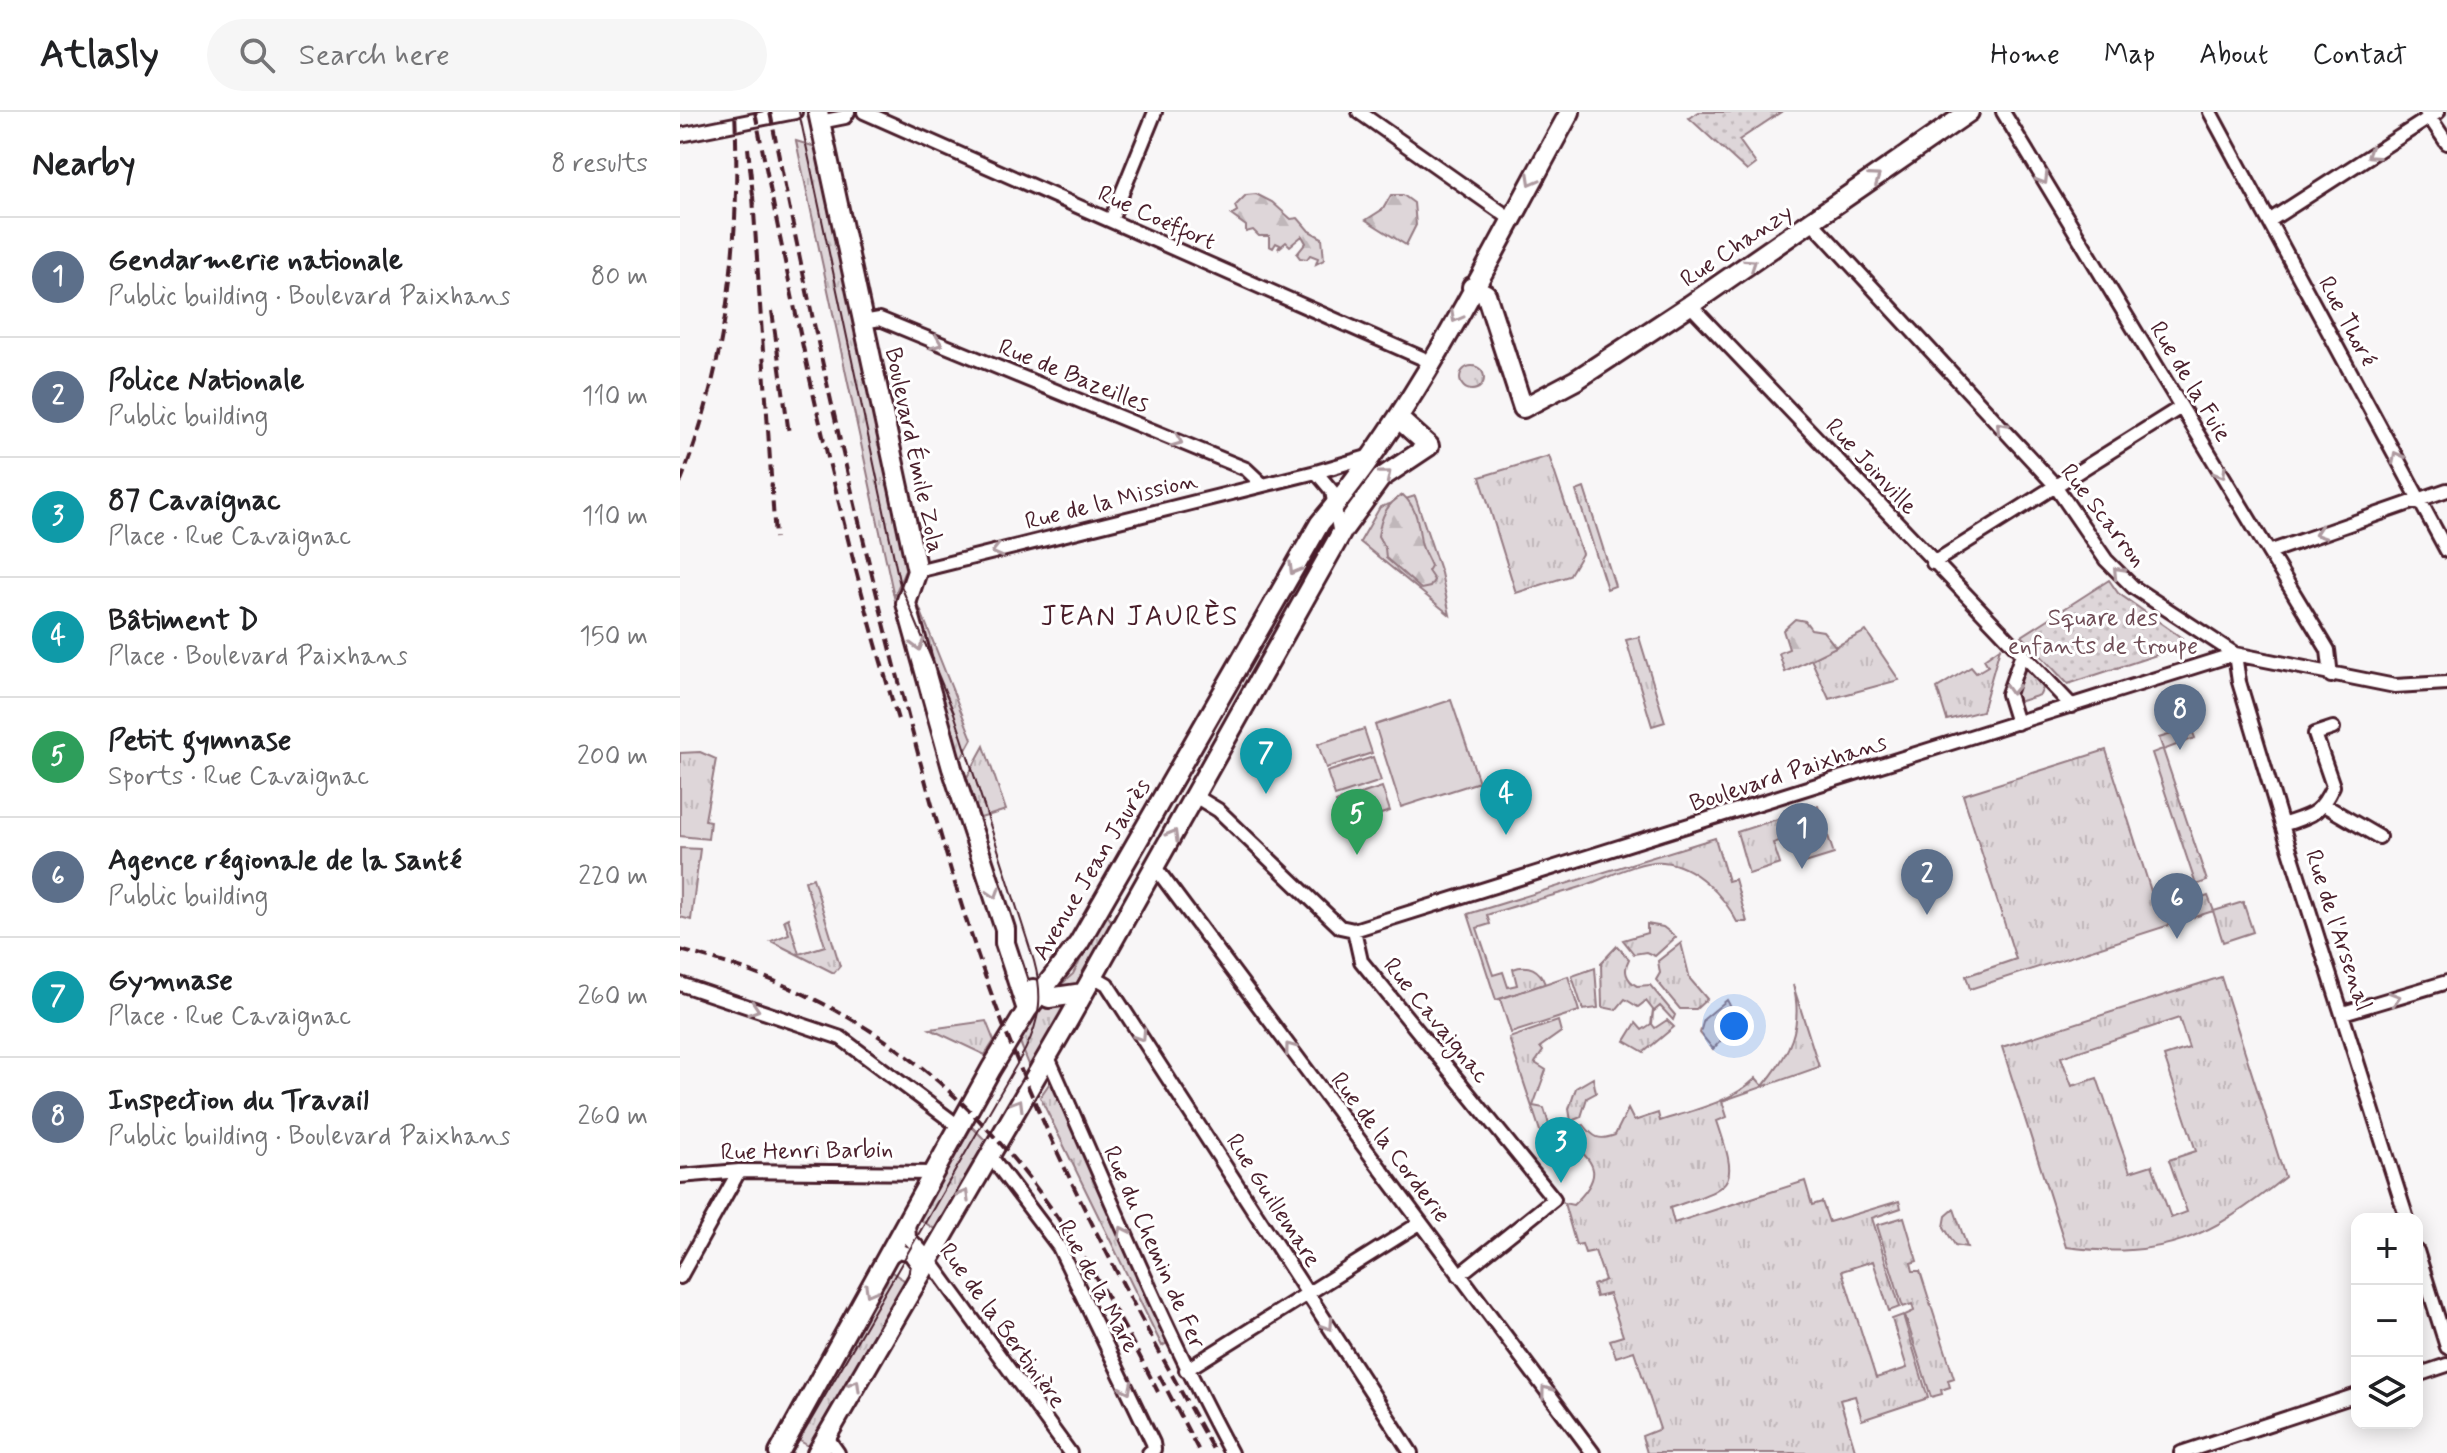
<!DOCTYPE html>
<meta charset="utf-8">
<style>
:root{--surface:#fff;--page:#f6f6f6;--text:#202124;--muted:#757577;--line:#e0e0e0;--accent:#b45309}
body{margin:0;font-family:Mynerve,sans-serif;background:var(--page);color:var(--text)}
.controls{position:absolute;right:24px;bottom:24px;display:grid;overflow:hidden;border-radius:16px;box-shadow:0 4px 20px #0003}
.controls button{width:72px;height:72px;display:grid;place-items:center;padding:0;border:0;border-bottom:2px solid var(--line);background:var(--surface);color:var(--text);font:40px sans-serif}
.you{position:absolute;left:1054px;top:914px;width:28px;height:28px;margin:-20px;border:6px solid #fff;border-radius:50%;background:#1a73e8;box-shadow:0 0 0 12px #1a73e833}
.badge{display:grid;place-items:center;width:52px;height:52px;border-radius:50%;background:var(--accent);color:#fff;font-size:26px;font-weight:700}
.pin{position:absolute;translate:-50% -66px;filter:drop-shadow(0 2px 4px #0008)}
.pin::after{content:'';position:absolute;top:42px;width:28px;height:24px;background:inherit;clip-path:polygon(0 0,100% 0,50% 100%)}
.list{margin:0;padding:0;list-style:none}
h2{display:flex;justify-content:space-between;align-items:center;height:104px;margin:0;padding:0 32px;font-size:34px}
h2 small{font-size:26px;font-weight:400;color:var(--muted)}
.list li{display:grid;grid-template-columns:52px 1fr auto;gap:24px;align-items:center;box-sizing:border-box;height:120px;padding:0 32px;border-top:2px solid var(--line)}
.list b{display:block;font-size:30px;white-space:nowrap}
.list p{margin:0;font-size:26px;white-space:nowrap;color:var(--muted)}
.list em{font-size:26px;font-style:normal;color:var(--muted)}
.icon{flex:none;width:44px;height:44px;fill:none;stroke:currentColor;stroke-width:2;stroke-linecap:round;stroke-linejoin:round}
.map{position:relative;flex:none;width:1767px;height:1341px;overflow:hidden}
header{display:flex;align-items:center;gap:48px;box-sizing:border-box;height:112px;padding:0 40px;background:var(--surface);border-bottom:2px solid var(--line)}
header strong{font-size:38px}
nav{display:flex;gap:44px;margin-inline-start:auto;font-size:28px}
.search{width:560px;height:72px;background:var(--page);display:flex;align-items:center;gap:20px;box-sizing:border-box;padding:0 28px;border-radius:44px;color:var(--muted);font-size:30px}
main{display:flex}
aside{flex:1;background:var(--surface)}
.map>svg:first-child{display:block}
.grass{fill:url(#grass-tufts);stroke:#947a82;stroke-width:2;fill-rule:evenodd}
.forest{fill:url(#forest-firs);stroke:#947a82;stroke-width:2}
.garden{fill:url(#garden-dots);stroke:#947a82;stroke-width:2}
.pitch{fill:#ded6d9;stroke:#947a82;stroke-width:2}
.lines{fill:none;stroke-linecap:round;stroke-linejoin:round}
.street-casing{stroke:#4a1f2b;stroke-width:18}
.secondary-casing{stroke:#4a1f2b;stroke-width:24}
.street{stroke:#fff;stroke-width:12}
.secondary{stroke:#fff;stroke-width:18}
.tram{stroke:#4a1f2b;stroke-width:2}
.rail{stroke:#4a1f2b;stroke-width:4;stroke-dasharray:12 6;stroke-linecap:butt}
.oneway{stroke:#ae9aa0}
.labels{text-anchor:middle;stroke-width:6;stroke-linejoin:round;paint-order:stroke}
.street-label{font-size:24px;fill:#4a1f2b;stroke:#fff}
.park-label{font-size:24px;fill:#6f4d56;stroke:#fff}
.quarter-label{font-size:28px;letter-spacing:2px;fill:#4a1f2b;stroke:#fff}
</style>
<header>
<strong>Atlasly</strong>
<div class="search"><svg class="icon" aria-label="search" viewBox="0 0 24 24"><circle cx="10" cy="10" r="6"/><path d="M15 15l6 6"/></svg>Search here</div>
<nav><a>Home</a><a>Map</a><a>About</a><a>Contact</a></nav>
</header>
<main>
<aside>
<h2>Nearby<small>8 results</small></h2>
<ul class="list">
<li><span class="badge" style="background:#5c6f8a">1</span><div><b>Gendarmerie nationale</b><p>Public building · Boulevard Paixhans</p></div><em>80 m</em></li>
<li><span class="badge" style="background:#5c6f8a">2</span><div><b>Police Nationale</b><p>Public building</p></div><em>110 m</em></li>
<li><span class="badge" style="background:#0f9aa8">3</span><div><b>87 Cavaignac</b><p>Place · Rue Cavaignac</p></div><em>110 m</em></li>
<li><span class="badge" style="background:#0f9aa8">4</span><div><b>Bâtiment D</b><p>Place · Boulevard Paixhans</p></div><em>150 m</em></li>
<li><span class="badge" style="background:#2e9e5b">5</span><div><b>Petit gymnase</b><p>Sports · Rue Cavaignac</p></div><em>200 m</em></li>
<li><span class="badge" style="background:#5c6f8a">6</span><div><b>Agence régionale de la santé</b><p>Public building</p></div><em>220 m</em></li>
<li><span class="badge" style="background:#0f9aa8">7</span><div><b>Gymnase</b><p>Place · Rue Cavaignac</p></div><em>260 m</em></li>
<li><span class="badge" style="background:#5c6f8a">8</span><div><b>Inspection du Travail</b><p>Public building · Boulevard Paixhans</p></div><em>260 m</em></li>
</ul>
</aside>
<div class="map">
<svg width="1767" height="1341" viewBox="0 0 1767 1341">
<defs>
<pattern id="grass-tufts" width="24" height="20" patternUnits="userSpaceOnUse" patternTransform="scale(2)"><rect width="24" height="20" fill="#ded6d9"/><path d="M3 7l-1-3M5 7V3M7 7l1-3M15 17l-1-3M17 17v-4M19 17l1-3" fill="none" stroke="#c0b7ba"/></pattern>
<pattern id="forest-firs" width="22" height="20" patternUnits="userSpaceOnUse" patternTransform="scale(2)"><rect width="22" height="20" fill="#ded6d9"/><path d="M5 1l3.5 6h-7zM16 11l3.5 6h-7z" fill="#c0b7ba"/></pattern>
<pattern id="garden-dots" width="8" height="8" patternUnits="userSpaceOnUse" patternTransform="scale(2)"><rect width="8" height="8" fill="#ded6d9"/><path d="M2 2h.1M6 6h.1" fill="none" stroke="#c0b7ba" stroke-width="1.8" stroke-linecap="round"/></pattern>
</defs>
<rect width="100%" height="100%" fill="#f8f6f7"/>
<filter id="ink" filterUnits="userSpaceOnUse"><feTurbulence type="fractalNoise" baseFrequency=".0125" numOctaves="2"/><feDisplacementMap in="SourceGraphic" scale="16" xChannelSelector="R" yChannelSelector="G"/><feConvolveMatrix kernelMatrix="1 2 1 2 8 2 1 2 1" color-interpolation-filters="sRGB"/></filter>
<g filter="url(#ink)">
<path class="grass" d="M116 29 146 38 233 439 214 485Z
M780 266a12 12 0 1 1 24 0a12 12 0 1 1-24 0Z
M869 344 902 442 889 464 836 481 800 365Z
M904 376 935 474 927 477 896 379Z
M735 384 761 461 770 503 680 430 700 395Z
M236 487 292 627 276 656 235 523Z
M1186 519 1219 568 1149 587 1131 547Z
M959 525 985 610 972 614 946 528Z
M1320 536 1302 599 1267 608 1257 576 1291 555 1296 561 1308 554 1304 547Z
M1350 557 1363 576 1360 583 1338 590 1333 583 1340 559Z
M1511 616 1515 626 1483 638 1527 769 1516 773 1472 641 1483 637 1479 626Z
M304 634 326 698 291 709 286 667Z
M1426 638 1478 801 1528 784 1534 799 1563 790 1573 820 1543 830 1533 799 1290 877 1286 864 1336 847 1283 683Z
M20 640 36 647 25 708 30 709 28 727 0 724V641Z
M1138 694 1154 742 1125 751 1116 723 1093 731 1100 752 1069 762 1057 720Z
M1035 726 1048 769 1055 767 1067 810H1057C1044 784 1015 753 983 750 958 748 925 767 901 775 870 785 838 792 807 803L810 812 797 816 813 863 823 860 828 875 837 873 833 857C848 851 860 857 865 872L816 888 788 802Z
M0 736 20 737 11 808 0 805Z
M133 766 160 854 154 861 91 829 109 822 104 808 108 806 119 842 145 834 125 769Z
M425 800 434 813 402 873 375 878 393 862Z
M967 812 983 815 996 825 975 844 966 840 954 842 943 828 967 821Z
M1001 831 1010 867 1027 887 1016 897H1000L976 868 980 861 978 849Z
M937 834 949 847C943 858 946 868 957 874L970 873 995 903 993 908 980 894 973 900 972 912 975 916 987 908 994 915 964 940 945 929 956 911 962 918 971 912 973 898 966 889 958 895 945 887 936 898 922 895 921 851Z
M915 856 918 896 903 898 892 864Z
M1541 865 1605 1065C1531 1125 1483 1148 1386 1135L1322 935ZM1499 906 1509 936 1484 944 1516 1039 1489 1048 1507 1100 1491 1106 1472 1053 1450 1060 1417 966 1392 974 1381 945Z
M1113 873 1139 955 1042 989 1047 1005 1037 1009C1060 1077 1054 1073 990 1096L994 1111 1125 1069 1132 1093 1142 1090 1149 1110 1219 1089 1221 1096 1192 1106 1220 1195 1209 1199 1193 1149 1162 1159 1196 1266 1227 1256 1212 1207 1223 1203 1248 1286 1182 1308 1175 1284 1160 1288 1176 1341H967L962 1324 980 1317 954 1239 936 1245 930 1228 943 1224 929 1182 916 1185 913 1173 925 1168 915 1139 905 1141 902 1132 896 1133 884 1091 893 1093C932 1056 907 1048 882 1020L904 1013C914 1026 919 1029 935 1023L948 997 954 1009 978 1001 980 1009C1013 998 1050 991 1076 966L1083 974C1109 943 1124 914 1113 873Z
M1047 888C1059 907 1047 923 1033 937L1020 921 1024 907Z
M385 891V915L354 965 335 918 349 895Z
M306 909 314 929 305 943 250 917Z
M878 909 881 920 860 935 863 939 855 951 866 958 853 994 864 996 874 1029 866 1037 829 926Z
M913 966 916 981 907 986 901 1005 891 1009 889 997 896 976Z
M371 969 487 1231 482 1234 360 985Z
M292 1015 307 1030 256 1118 238 1106Z
M1274 1097 1287 1135 1275 1133 1264 1115 1266 1104Z
M1224 1105 1237 1149 1231 1151 1233 1159H1240L1274 1266 1268 1268 1270 1275 1261 1278 1262 1282 1251 1285 1225 1203 1234 1199 1232 1192 1223 1195 1197 1113Z
M210 1159 227 1170 132 1336 113 1325Z"/>
<path class="forest" d="M576 82 592 90 611 107 618 106 629 119 642 126 644 148 636 152 638 146 630 143 627 147 620 146 617 142 626 131 622 124 610 134 606 130 598 137 600 133 596 131 593 136 589 134V124H579L573 118 566 120V114L551 103 557 99 555 94 566 83Z
M711 83H723L734 91 736 113 726 133 686 108 703 97Z
M723 383C738 397 738 413 741 430 742 437 748 446 751 454L748 459 754 468 750 475 741 477 706 446 705 436 698 424C701 406 706 391 723 383Z
M1115 507 1125 509 1131 517 1143 519 1156 535 1105 560 1099 541 1109 537 1103 518Z"/>
<path class="garden" d="M1019 0H1101L1059 28 1076 52 1067 59 1009 6Z
M1429 468 1438 481 1502 526 1498 536 1388 572 1342 524Z"/>
<path class="pitch" d="M771 588 799 670 721 695 695 613Z
M684 617 692 641 646 656 638 632Z
M693 645 701 669 655 684 647 660Z
M702 675 710 699 664 714 656 690Z
M888 864 899 899 831 921 820 887Z"/>
<g class="lines">
<defs>
<path id="street" d="M184 0 751 250
M679 0 831 107
M1323 0 1648 538 1651 564
M1530 0 1767 439
M1746 0 1767 31
M140 10 165 5 168 0
M0 23 115 0
M431 108 475 0
M1589 109 1758 0
M1132 110 1374 372 1426 448 1453 475 1555 542 1715 574 1767 571
M1010 193 1392 594
M183 210 200 207 566 357 583 373
M636 360 691 344
M1589 440 1767 378
M1253 451 1501 295
M237 459 636 360 652 379 660 423
M1555 542 1559 570 1602 713 1727 1107
M1337 611 1328 582 1341 545
M515 684 538 698 660 815 674 818 1555 542
M1644 693 1699 725
M1602 713C1631 703 1639 704 1653 674L1635 622 1653 616
M475 755 913 1341
M674 818 681 849 874 1087 779 1163
M413 864 427 872 731 1341
M0 872 161 926 281 1016
M1663 901 1767 870
M367 943C427 1077 481 1212 551 1341
M308 1041 379 1135 473 1331 474 1337 469 1341
M0 1064 59 1059 255 1061
M228 1111 229 1126 248 1146 390 1341
M1737 1139 1767 1235
M208 1146 219 1139 230 1142 238 1153 236 1165
M0 1165 59 1059
M506 1258 740 1111
M1737 1263 1767 1253
M146 1324 158 1341
M1501 1341 1677 1283"/>
<path id="secondary" d="M138 0 237 459 226 491 272 656 325 817V831L347 898
M792 175 806 182 843 296 896 268 1010 193 1289 0
M353 877 369 886 403 881
M99 1341 311 957 347 898 399 831 640 411C742 291 813 138 890 0
M137 1341 389 907 663 418 701 366 749 334 719 307"/>
</defs>
<use href="#street" class="street-casing"/>
<use href="#secondary" class="secondary-casing"/>
<use href="#street" class="street"/>
<use href="#secondary" class="secondary"/>
<path class="tram" d="M112 1341 345 938C361 907 363 882 354 849L274 601 219 469 119 0"/>
<path class="rail" d="M75 0C115 205 158 411 219 611
M90 0C129 196 172 391 223 585 252 695 282 806 323 913 380 1061 458 1202 535 1341
M68 36 74 93
M73 84 95 426
M92 199 109 322
M0 371C47 255 61 124 55 0
M0 838C251 903 367 1059 478 1280
M479 1263 520 1341"/>
</g>
<defs><path id="oneway-chevron" d="M-2-3.5L2.5 0L-2 3.5" fill="none" stroke-width="1.6" stroke-linecap="round" stroke-linejoin="round" transform="scale(2)"/></defs>
<g class="oneway">
<use href="#oneway-chevron" transform="translate(1692 42) rotate(147)"/>
<use href="#oneway-chevron" transform="translate(1195 66) rotate(-35)"/>
<use href="#oneway-chevron" transform="translate(1363 67) rotate(59)"/>
<use href="#oneway-chevron" transform="translate(852 68) rotate(119)"/>
<use href="#oneway-chevron" transform="translate(1071 152) rotate(-34)"/>
<use href="#oneway-chevron" transform="translate(776 205) rotate(119)"/>
<use href="#oneway-chevron" transform="translate(257 231) rotate(22)"/>
<use href="#oneway-chevron" transform="translate(1321 315) rotate(-133)"/>
<use href="#oneway-chevron" transform="translate(497 329) rotate(22)"/>
<use href="#oneway-chevron" transform="translate(1717 345) rotate(-118)"/>
<use href="#oneway-chevron" transform="translate(1541 361) rotate(59)"/>
<use href="#oneway-chevron" transform="translate(706 363) rotate(-40)"/>
<use href="#oneway-chevron" transform="translate(1640 421) rotate(161)"/>
<use href="#oneway-chevron" transform="translate(317 439) rotate(166)"/>
<use href="#oneway-chevron" transform="translate(614 457) rotate(120)"/>
<use href="#oneway-chevron" transform="translate(1438 460) rotate(-133)"/>
<use href="#oneway-chevron" transform="translate(238 533) rotate(74)"/>
<use href="#oneway-chevron" transform="translate(1332 577) rotate(93)"/>
<use href="#oneway-chevron" transform="translate(493 723) rotate(-60)"/>
<use href="#oneway-chevron" transform="translate(314 781) rotate(72)"/>
<use href="#oneway-chevron" transform="translate(1715 886) rotate(-17)"/>
<use href="#oneway-chevron" transform="translate(74 897) rotate(18)"/>
<use href="#oneway-chevron" transform="translate(461 924) rotate(57)"/>
<use href="#oneway-chevron" transform="translate(610 936) rotate(-127)"/>
<use href="#oneway-chevron" transform="translate(338 992) rotate(-59)"/>
<use href="#oneway-chevron" transform="translate(284 1083) rotate(-60)"/>
<use href="#oneway-chevron" transform="translate(443 1120) rotate(-115)"/>
<use href="#oneway-chevron" transform="translate(190 1179) rotate(119)"/>
<use href="#oneway-chevron" transform="translate(648 1213) rotate(57)"/>
<use href="#oneway-chevron" transform="translate(175 1273) rotate(-60)"/>
<use href="#oneway-chevron" transform="translate(447 1276) rotate(64)"/>
<use href="#oneway-chevron" transform="translate(866 1279) rotate(-127)"/>
</g>
</g>
<g class="labels">
<g class="street-label">
<text transform="translate(477 105) rotate(24)" y="8">Rue Coëffort</text>
<text transform="translate(1056 133) rotate(-34)" y="8">Rue Chanzy</text>
<text transform="translate(1668 209) rotate(62)" y="8">Rue Thoré</text>
<text transform="translate(394 263) rotate(22)" y="8">Rue de Bazeilles</text>
<text transform="translate(1511 269) rotate(59)" y="8">Rue de la Fuie</text>
<text transform="translate(235 338) rotate(78)" y="8">Boulevard Émile Zola</text>
<text transform="translate(1192 354) rotate(47)" y="8">Rue Joinville</text>
<text transform="translate(431 388) rotate(-14)" y="8">Rue de la Mission</text>
<text transform="translate(1424 403) rotate(52)" y="8">Rue Scarron</text>
<text transform="translate(1108 660) rotate(-18)" y="8">Boulevard Paixhans</text>
<text transform="translate(411 757) rotate(-59)" y="8">Avenue Jean Jaurès</text>
<text transform="translate(1659 818) rotate(72)" y="8">Rue de l'Arsenal</text>
<text transform="translate(757 908) rotate(51)" y="8">Rue Cavaignac</text>
<text transform="translate(711 1035) rotate(53)" y="8">Rue de la Corderie</text>
<text transform="translate(127 1038) rotate(-1)" y="8">Rue Henri Barbin</text>
<text transform="translate(594 1088) rotate(57)" y="8">Rue Guillemare</text>
<text transform="translate(475 1135) rotate(66)" y="8">Rue du Chemin de Fer</text>
<text transform="translate(419 1174) rotate(62)" y="8">Rue de la Mare</text>
<text transform="translate(323 1213) rotate(54)" y="8">Rue de la Bertinière</text>
</g>
<g class="park-label">
<text x="1423" y="513">Square des<tspan x="1423" dy="28">enfants de troupe</tspan></text>
</g>
<g class="quarter-label">
<text x="460" y="513">JEAN JAURÈS</text>
</g>
</g>
</svg>
<div class="controls">
<button>+</button>
<button>−</button>
<button><svg class="icon" aria-label="layers" viewBox="0 0 24 24"><path d="M12 4l9 5-9 5-9-5zM3 14l9 5 9-5"/></svg></button>
</div>
<div class="you"></div>
<div class="pin badge" style="left:1122px;top:757px;background:#5c6f8a">1</div>
<div class="pin badge" style="left:1247px;top:803px;background:#5c6f8a">2</div>
<div class="pin badge" style="left:881px;top:1071px;background:#0f9aa8">3</div>
<div class="pin badge" style="left:826px;top:723px;background:#0f9aa8">4</div>
<div class="pin badge" style="left:677px;top:743px;background:#2e9e5b">5</div>
<div class="pin badge" style="left:1497px;top:827px;background:#5c6f8a">6</div>
<div class="pin badge" style="left:586px;top:682px;background:#0f9aa8">7</div>
<div class="pin badge" style="left:1500px;top:638px;background:#5c6f8a">8</div>
</div>
</main>
